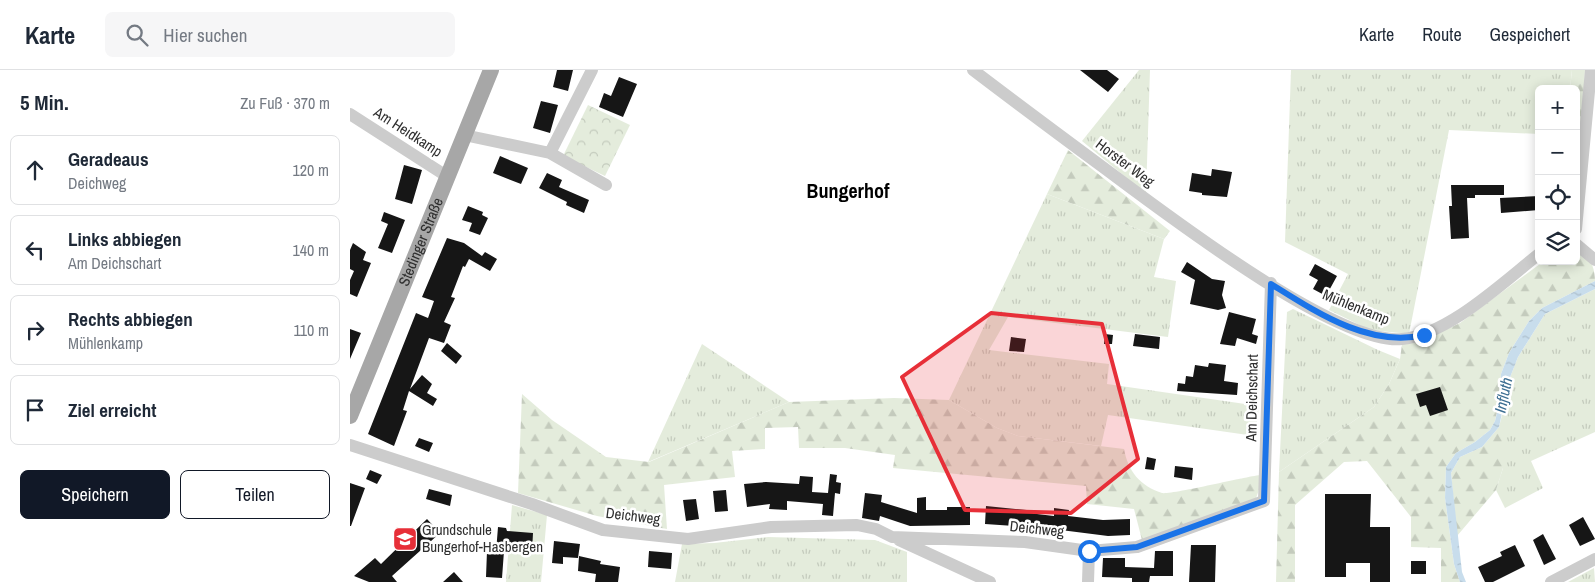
<!DOCTYPE html>
<html lang="de">
<meta charset="utf-8">
<style>
:root{--surface:#fff;--page:#f6f6f7;--text:#1f2937;--muted:#747a83;--line:#e0e1e3;--accent:#111827}
body{margin:0;font-family:"Archivo Narrow",sans-serif;background:var(--page);color:var(--text)}
.controls{position:absolute;right:15px;top:15px;display:grid;overflow:hidden;border-radius:8px;box-shadow:0 2px 12px #0003}
.controls button{width:45px;height:45px;display:grid;place-items:center;padding:0;border:0;border-bottom:1px solid var(--line);background:var(--surface);color:var(--text);font:25px sans-serif}
.stop{position:absolute;width:15px;height:15px;margin:-11px;border:4px solid #1a73e8;border-radius:50%;background:#fff}
.stop.end{background:#1a73e8;border-color:#fff;box-shadow:0 1px 5px #0008}
.list{margin:0;padding:0;list-style:none}
h2{display:flex;justify-content:space-between;align-items:center;height:65px;margin:0;padding:0 20px;font-size:21px}
h2 small{font-size:16px;font-weight:400;color:var(--muted)}
.list li{display:grid;grid-template-columns:32px 1fr auto;gap:15px;align-items:center;box-sizing:border-box;height:70px;margin:0 10px 10px;padding:0 10px;border:1px solid var(--line);border-radius:8px}
.list b{display:block;font-size:19px;white-space:nowrap}
.list p{margin:0;font-size:16px;white-space:nowrap;color:var(--muted)}
.list em{font-size:16px;font-style:normal;color:var(--muted)}
.actions{display:flex;gap:10px;padding:15px 20px}
.actions a{flex:1;padding:11px 0;border:1px solid var(--accent);border-radius:8px;text-align:center;font-size:18px;color:var(--accent)}
.actions .main{background:var(--accent);color:#fff}
.icon{flex:none;width:28px;height:28px;fill:none;stroke:currentColor;stroke-width:2;stroke-linecap:round;stroke-linejoin:round}
.map{position:relative;flex:none;width:1245px;height:512px;overflow:hidden}
header{display:flex;align-items:center;gap:30px;box-sizing:border-box;height:70px;padding:0 25px;background:var(--surface);border-bottom:1px solid var(--line)}
header strong{font-size:24px}
nav{display:flex;gap:28px;margin-inline-start:auto;font-size:18px}
.search{width:350px;height:45px;background:var(--page);display:flex;align-items:center;gap:12px;box-sizing:border-box;padding:0 18px;border-radius:8px;color:var(--muted);font-size:19px}
main{display:flex}
aside{flex:1;background:var(--surface)}
.map>svg:first-child{display:block}
.grass{fill:url(#grass-tufts)}
.forest{fill:url(#forest-firs)}
.park{fill:url(#park-crowns)}
.water{fill:url(#water-ripples)}
.building{fill:#161616}
.lines{fill:none;stroke-linecap:round;stroke-linejoin:round}
.minor{stroke:#ccc;stroke-width:12}
.major{stroke:#a7a7a7;stroke-width:16}
.route{stroke:#1a73e8;stroke-width:6}
.marked{fill:#e72f38;fill-opacity:0.2;stroke:#e72f38;stroke-width:4;stroke-linejoin:round}
.labels{text-anchor:middle;stroke-width:5;stroke-linejoin:round;paint-order:stroke}
.street-label{font-size:15px;fill:#2f2f2f;stroke:#fff}
.poi-label{font-size:15px;fill:#2f2f2f;stroke:#fff;text-anchor:start}
.water-label{font-size:16px;font-style:italic;fill:#3c6e92;stroke:#fff}
.district-label{font-size:20px;font-weight:bold;fill:#000;stroke:#fff}
</style>
<header>
<strong>Karte</strong>
<div class="search"><svg class="icon" aria-label="search" viewBox="0 0 24 24"><circle cx="10" cy="10" r="6"/><path d="M15 15l6 6"/></svg>Hier suchen</div>
<nav><a>Karte</a><a>Route</a><a>Gespeichert</a></nav>
</header>
<main>
<aside>
<h2>5 Min.<small>Zu Fuß · 370 m</small></h2>
<ul class="list">
<li><svg class="icon" aria-label="ahead" viewBox="0 0 24 24"><path d="M12 20V5M6 11l6-6 6 6"/></svg><div><b>Geradeaus</b><p>Deichweg</p></div><em>120 m</em></li>
<li><svg class="icon" aria-label="left" viewBox="0 0 24 24"><path d="M17 20v-9H6M10 6l-5 5 5 5"/></svg><div><b>Links abbiegen</b><p>Am Deichschart</p></div><em>140 m</em></li>
<li><svg class="icon" aria-label="right" viewBox="0 0 24 24"><path d="M7 20v-9h11M14 6l5 5-5 5"/></svg><div><b>Rechts abbiegen</b><p>Mühlenkamp</p></div><em>110 m</em></li>
<li><svg class="icon" aria-label="arrive" viewBox="0 0 24 24"><path d="M6 21V4h12l-3 4 3 4H6"/></svg><div><b>Ziel erreicht</b></div></li>
</ul>
<div class="actions"><a class="main">Speichern</a><a>Teilen</a></div>
</aside>
<div class="map">
<svg width="1245" height="512" viewBox="0 0 1245 512">
<defs>
<pattern id="grass-tufts" width="24" height="20" patternUnits="userSpaceOnUse" patternTransform="scale(1.25)"><rect width="24" height="20" fill="#e4ecdc"/><path d="M3 7l-1-3M5 7V3M7 7l1-3M15 17l-1-3M17 17v-4M19 17l1-3" fill="none" stroke="#c4cbbd"/></pattern>
<pattern id="forest-firs" width="22" height="20" patternUnits="userSpaceOnUse" patternTransform="scale(1.25)"><rect width="22" height="20" fill="#e4ecdc"/><path d="M5 1l3.5 6h-7zM16 11l3.5 6h-7z" fill="#c4cbbd"/></pattern>
<pattern id="park-crowns" width="20" height="18" patternUnits="userSpaceOnUse" patternTransform="scale(1.25)"><rect width="20" height="18" fill="#e4ecdc"/><path d="M2 6a3 3 0 1 1 6 0M12 15a3 3 0 1 1 6 0" fill="none" stroke="#c4cbbd"/></pattern>
<pattern id="water-ripples" width="26" height="14" patternUnits="userSpaceOnUse" patternTransform="scale(1.25)"><rect width="26" height="14" fill="#c8ddec"/><path d="M2 4q2-2 4 0t4 0M15 11q2-2 4 0t4 0" fill="none" stroke="#acbecb"/></pattern>
</defs>
<rect width="100%" height="100%" fill="#fff"/>
<path class="grass" d="M789 0H800L796 124 732 71Z
M941 0H1222L1220 19H1189V64L1099 60 1059 264 1020 260 979 240 998 204 935 172Z
M697 124 814 169 804 207 826 211 818 267 658 247 639 280 759 294 757 314 909 336 905 366 758 345 751 376 668 366 647 358 599 330Z
M1245 219V362L1181 391 1193 418 1155 438 1146 420 1153 398V341L1159 310 1168 287 1195 244Z
M943 239 1028 280 1050 289 1039 314 1024 337 929 402 937 242Z
M352 274 439 332 298 392Z
M162 435 197 445 191 512H156Z
M418 467 525 470 557 482V512H325L332 474 364 473Z
M1244 498 1245 512H1218Z"/>
<path class="forest" d="M1222 0H1235L1231 66H1226V19H1220Z
M718 80 820 161 814 169 697 124Z
M1226 179C1240 184 1245 198 1245 211L1192 238 1179 251 1159 283 1151 304 1149 334 1145 351 1140 360 1125 372 1106 383 1096 397 1095 428 1104 494 1110 512H1091V478L1061 477V447L1017 391 994 392 945 435V512H926L929 402 1024 337 1039 314 1050 289 1052 274 1069 272 1110 253 1194 191H1226Z
M172 324 202 350 256 387 299 392 439 332 544 328 599 330 647 358 668 366 774 379C778 401 790 416 812 423 820 425 894 407 910 405V417L905 431 792 470 784 439 737 434 736 416 543 398 545 385 495 378H449L448 357 415 358V379L382 381 385 407 314 415 317 459 247 446 168 423Z
M1153 341V398L1146 420 1107 466 1101 403 1110 387 1132 377 1149 357Z"/>
<path class="park" d="M238 35 280 55 255 106 213 86Z"/>
<path class="water" d="M1245 211V219L1195 244 1168 287 1159 310 1149 357 1132 377 1110 387 1101 403 1112 502 1116 512H1110L1104 494 1095 428 1096 397 1106 383 1125 372 1140 360 1145 351 1149 335 1151 304 1159 283 1179 251 1192 238Z"/>
<path class="building" d="M207 0H223L218 21 203 17Z
M730 0H757L769 9 758 22Z
M269 7 287 14 273 47 249 37 254 23 261 26Z
M191 31 208 35 200 63 183 58Z
M150 86 178 98 171 114 143 103Z
M54 95 72 100 62 134 45 129Z
M862 99 882 102 877 127 852 125V123L839 121 842 103 861 106Z
M197 103 212 110 209 117 239 130 234 143 216 135 217 132 189 118Z
M1101 115H1154V125H1125V128H1117L1119 168 1101 169 1099 136H1102Z
M1189 126V140L1151 143 1150 128Z
M118 136 133 142 132 145 138 148 130 165 119 161 122 153 112 150Z
M34 142 55 150 42 183 28 178 38 154 31 151Z
M97 168 114 173 132 186 135 182 147 189 140 201 119 189 115 197 113 196 101 227 105 228 94 252 101 255 94 273 79 268 60 319 72 305 82 314 77 323 87 329 83 336 59 321 53 340 57 341 44 376 18 364 66 243 78 248 84 231 72 227Z
M3 173 16 182 13 190 21 193 7 227 0 224V210L4 201 0 199V180Z
M837 192 862 209 875 211 872 225 876 238 868 240 840 234 845 210 831 202Z
M965 194 987 206 976 226 963 219 968 210 959 205Z
M879 242 906 249 902 264 908 266 906 274 887 268 885 276 870 274Z
M0 259 11 263 0 289Z
M755 264 763 265 762 274H754Z
M785 264 810 267 809 279 783 276Z
M661 267 676 269 674 282 659 281Z
M97 273 112 286 106 294 91 281Z
M859 293 876 295 874 311 888 313 887 325 827 321 828 313 835 314 836 306 843 307 845 295 858 297Z
M1090 317 1098 340 1080 346 1076 335 1070 337 1066 324Z
M69 368 83 373 79 382 65 376Z
M797 387 806 389 804 400 795 399Z
M825 396 843 398 842 410 824 407Z
M20 400 32 405 27 414 16 409Z
M480 404 487 405 486 412 491 413 490 424 485 423 483 446 472 445 473 434 437 431V440L419 439 420 434 397 437 394 414 416 412 449 414 450 406 463 407 462 422 478 423Z
M0 413 15 418 1 456H0Z
M79 419 102 425 100 436 76 429Z
M376 420 378 441 365 442 363 421Z
M515 423 532 425 531 432 567 443V428L576 427V440H597V437H620V455L560 456 530 446 529 451 512 448Z
M975 424H1021L1020 457H1040V512H1020V493H996V507H975Z
M346 429 349 449 336 451 333 430Z
M636 436 687 441V444L704 446V438L719 440 718 446 753 450 780 449V465L758 466 695 458 635 454Z
M1233 447 1245 469 1230 476 1219 455Z
M77 449 90 463 42 506 47 512H19L4 506 25 488 31 494Z
M148 457 156 458 157 461 183 463 182 482 154 481 152 508 136 507 137 481 146 482Z
M1193 464 1206 489 1194 495 1183 470Z
M204 471 230 474 228 488 213 487V494L202 493Z
M841 475H866L865 512H839Z
M1165 475 1175 496 1143 512H1135L1128 497 1152 486 1150 482Z
M299 481 322 483 321 499 298 497Z
M805 481H823V506H800L799 512H782V508L752 507 753 488H775V497L804 498Z
M229 486 251 491 250 494 270 497 268 512H245L246 504 228 501Z
M1061 491H1076V504H1061Z
M104 502 113 512H93Z"/>
<g class="lines">
<path class="minor" d="M623 0C665 32 708 64 750 95 807 137 986 276 1052 269 1099 264 1152 213 1189 184
M0 44 98 107
M114 65 200 83 256 115
M200 83 242 0
M1226 159 1241 0
M1226 174 1245 190
M0 375 182 434 253 460 338 469 421 457 507 455 526 459 542 467 675 472 739 481 738 512
M549 470 640 512
M739 481 787 477 914 431 921 213
M1201 512 1245 489"/>
<path class="major" id="s1" d="M0 346 141 0"/>
</g>
<g class="lines">
<path class="route" d="M739 481 787 477 914 431 921 214C966 242 1019 278 1074 265"/>
</g>
<path class="marked" d="M641 243 752 254 788 389 721 443 615 440 552 307Z"/>
<defs>
<symbol id="school-square" viewBox="-11 -11 22 22"><rect x="-9" y="-9" width="18" height="18" rx="4" fill="#e72f38" stroke="#fff"/><path d="M0-5L7-2L0 1L-7-2ZM-4 1L0 2.5L4 1V4Q0 6-4 4Z" fill="#fff"/></symbol>
</defs>
<g fill-rule="evenodd">
<use href="#school-square" x="41" y="455" width="28" height="28"/>
</g>
<g class="labels">
<g class="street-label">
<text transform="translate(58 62) rotate(33)" y="5">Am Heidkamp</text>
<text transform="translate(775 93) rotate(37)" y="5">Horster Weg</text>
<text dy="5" stroke="none"><textPath href="#s1" startOffset="188">Stedinger Straße</textPath></text>
<text transform="translate(1006 237) rotate(22)" y="5">Mühlenkamp</text>
<text transform="translate(902 328) rotate(-89)" y="5">Am Deichschart</text>
<text transform="translate(283 446) rotate(7)" y="5">Deichweg</text>
<text transform="translate(687 459) rotate(6)" y="5">Deichweg</text>
</g>
<g class="poi-label">
<text x="72" y="465">Grundschule<tspan x="72" dy="17">Bungerhof-Hasbergen</tspan></text>
</g>
<g class="water-label">
<text transform="translate(1153 325) rotate(-78)" y="6">Influth</text>
</g>
<g class="district-label">
<text x="498" y="128">Bungerhof</text>
</g>
</g>
</svg>
<div class="controls">
<button>+</button>
<button>−</button>
<button><svg class="icon" aria-label="locate" viewBox="0 0 24 24"><circle cx="12" cy="12" r="6"/><path d="M12 2v4M12 18v4M2 12h4M18 12h4"/></svg></button>
<button><svg class="icon" aria-label="layers" viewBox="0 0 24 24"><path d="M12 4l9 5-9 5-9-5zM3 14l9 5 9-5"/></svg></button>
</div>
<div class="stop" style="left:739px;top:481px"></div>
<div class="stop end" style="left:1074px;top:265px"></div>
</div>
</main>
